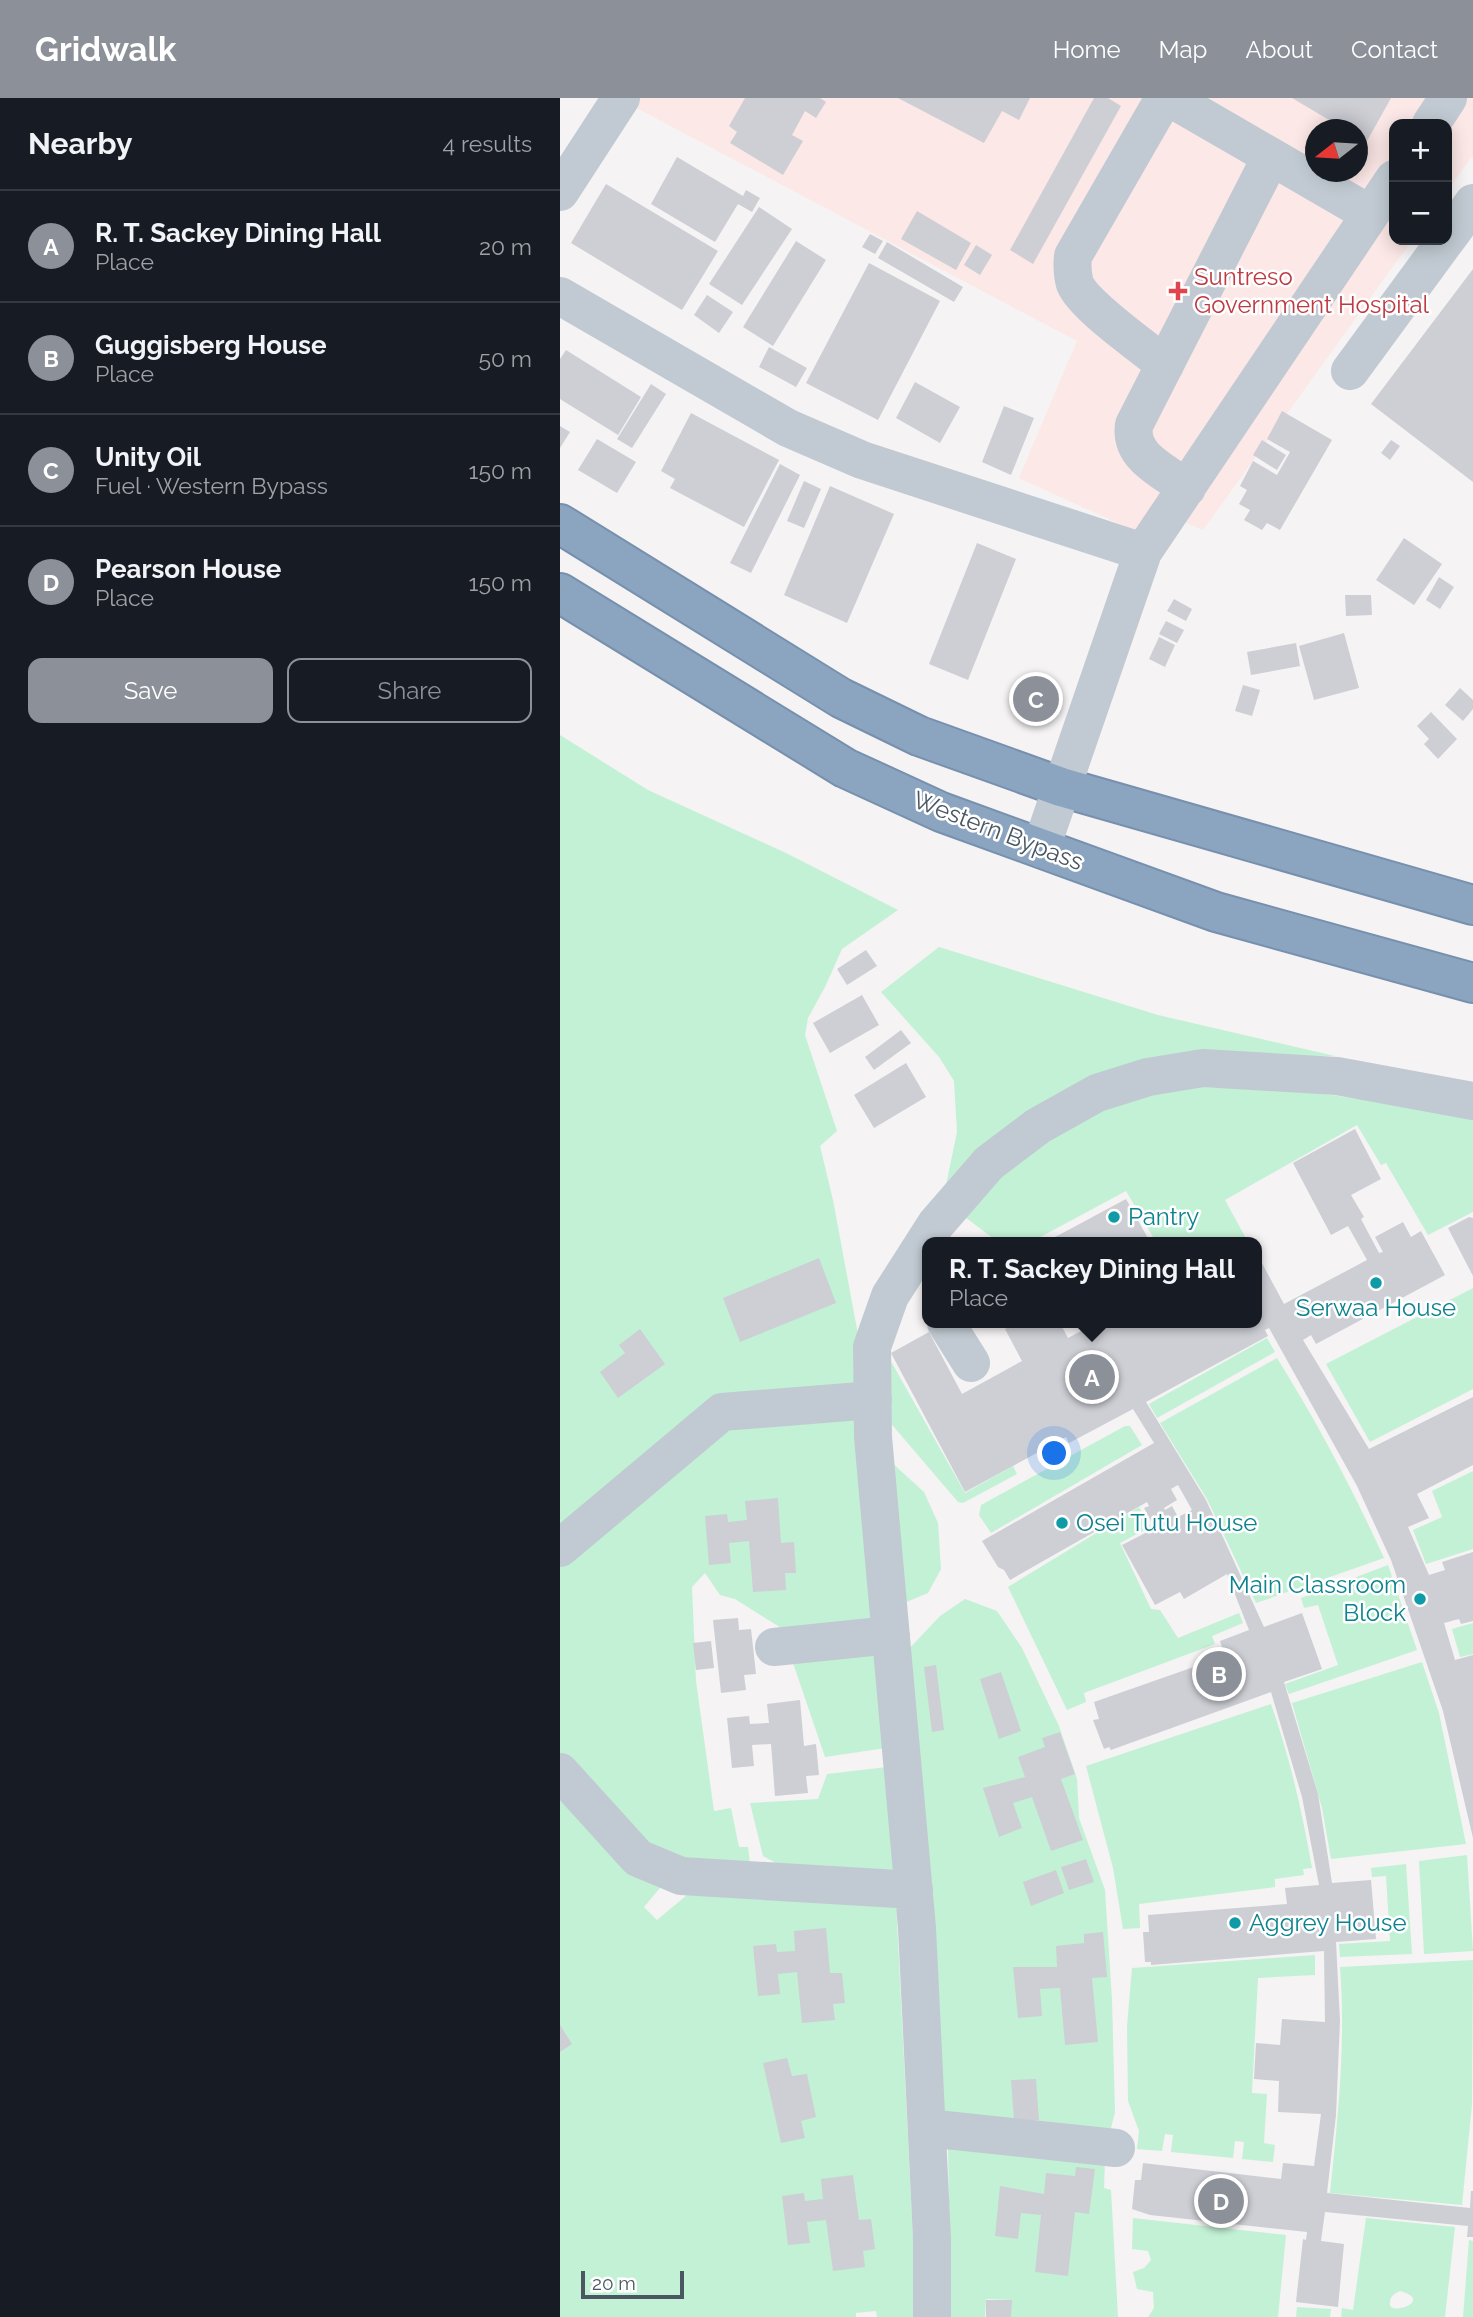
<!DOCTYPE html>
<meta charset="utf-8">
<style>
:root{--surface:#171b24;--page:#20242c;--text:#f1f3f6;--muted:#9ea1a6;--line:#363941;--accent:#8c9099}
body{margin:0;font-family:Raleway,sans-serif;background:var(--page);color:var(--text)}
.controls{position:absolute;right:21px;top:21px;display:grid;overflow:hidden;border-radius:14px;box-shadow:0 4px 18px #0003}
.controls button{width:63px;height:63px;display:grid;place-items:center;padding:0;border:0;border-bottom:2px solid var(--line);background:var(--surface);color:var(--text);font:35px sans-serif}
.compass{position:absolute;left:745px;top:21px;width:63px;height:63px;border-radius:50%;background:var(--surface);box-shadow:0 4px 18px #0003;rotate:253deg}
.scale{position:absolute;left:21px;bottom:18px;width:103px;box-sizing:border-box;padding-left:7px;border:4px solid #4a5661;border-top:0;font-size:19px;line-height:24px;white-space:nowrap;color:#4a5661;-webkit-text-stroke:5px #fff;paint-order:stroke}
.you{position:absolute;left:495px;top:1356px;width:24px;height:24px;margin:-18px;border:5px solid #fff;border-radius:50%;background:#1a73e8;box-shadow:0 0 0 10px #1a73e833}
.badge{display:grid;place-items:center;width:46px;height:46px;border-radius:50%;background:var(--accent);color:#fff;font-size:23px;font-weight:700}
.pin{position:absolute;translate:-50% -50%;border:4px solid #fff;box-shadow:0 2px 7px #0006}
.popup{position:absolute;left:362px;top:1139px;width:340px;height:91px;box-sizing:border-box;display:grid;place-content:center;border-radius:14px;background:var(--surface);filter:drop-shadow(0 2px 5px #0005);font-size:23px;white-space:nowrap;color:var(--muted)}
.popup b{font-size:26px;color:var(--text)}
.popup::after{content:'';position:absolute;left:50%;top:100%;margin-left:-14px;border:14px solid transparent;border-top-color:var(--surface)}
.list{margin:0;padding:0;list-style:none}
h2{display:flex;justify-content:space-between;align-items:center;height:91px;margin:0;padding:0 28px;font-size:30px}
h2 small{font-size:23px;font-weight:400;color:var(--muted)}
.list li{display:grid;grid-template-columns:46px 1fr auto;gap:21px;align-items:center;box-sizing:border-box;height:112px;padding:0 28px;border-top:2px solid var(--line)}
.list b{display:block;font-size:26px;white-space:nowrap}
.list p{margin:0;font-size:23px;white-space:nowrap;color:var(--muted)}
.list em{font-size:23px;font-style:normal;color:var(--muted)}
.actions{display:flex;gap:14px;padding:21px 28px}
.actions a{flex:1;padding:16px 0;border:2px solid var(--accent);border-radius:14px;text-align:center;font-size:24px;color:var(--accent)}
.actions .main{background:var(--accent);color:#fff}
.map{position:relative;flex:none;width:913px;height:2219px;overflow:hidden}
header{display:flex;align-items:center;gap:42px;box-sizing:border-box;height:98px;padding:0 35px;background:var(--accent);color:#fff}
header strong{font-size:33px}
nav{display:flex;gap:38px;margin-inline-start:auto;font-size:24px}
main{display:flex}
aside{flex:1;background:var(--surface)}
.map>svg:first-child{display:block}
.medical{fill:#fce8e6;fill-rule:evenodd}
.green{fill:#c3f1d5;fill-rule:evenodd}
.building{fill:#cdcfd5;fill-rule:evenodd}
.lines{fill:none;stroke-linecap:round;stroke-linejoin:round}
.highway-casing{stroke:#7690ad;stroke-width:42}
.minor{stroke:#c1cad2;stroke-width:38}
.highway{stroke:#8ba5c1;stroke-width:38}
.health-dot{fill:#e0444e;stroke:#fff;stroke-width:2.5}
.culture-dot{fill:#0f9aa8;stroke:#fff;stroke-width:2.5}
.labels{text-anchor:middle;stroke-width:5;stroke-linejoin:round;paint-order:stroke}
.health-label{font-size:24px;fill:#be3a42;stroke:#fff;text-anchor:start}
.street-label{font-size:24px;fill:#4a5661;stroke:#fff}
.culture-label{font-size:24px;fill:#0d838f;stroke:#fff;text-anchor:start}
</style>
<header>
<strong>Gridwalk</strong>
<nav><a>Home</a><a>Map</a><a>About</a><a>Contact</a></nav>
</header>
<main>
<aside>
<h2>Nearby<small>4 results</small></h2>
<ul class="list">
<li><span class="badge">A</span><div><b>R. T. Sackey Dining Hall</b><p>Place</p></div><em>20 m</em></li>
<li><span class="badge">B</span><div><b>Guggisberg House</b><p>Place</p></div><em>50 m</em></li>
<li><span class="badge">C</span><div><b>Unity Oil</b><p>Fuel · Western Bypass</p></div><em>150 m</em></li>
<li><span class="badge">D</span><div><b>Pearson House</b><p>Place</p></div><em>150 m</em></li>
</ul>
<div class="actions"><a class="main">Save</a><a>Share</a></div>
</aside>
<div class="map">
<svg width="913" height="2219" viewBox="0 0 913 2219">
<rect width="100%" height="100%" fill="#f5f3f3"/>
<path class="medical" d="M76 0H913V57L887 93V26H834V142H852L643 432 598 413 575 433 459 380 517 243 71 7ZM755 32H797V74H755Z"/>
<path class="green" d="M0 637 88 692 226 755 338 812 282 851 265 889 248 920 245 937 277 1033 260 1048 273 1102 299 1242 293 1267 297 1290 168 1305 0 1428Z
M379 849 598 917 775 958 606 957 386 1087 397 1034 394 983 379 959 321 894Z
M614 988 738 992 913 1018V1114L868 1137 826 1065 821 1067 797 1027 665 1102 688 1144H596L566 1093 471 1144H438L401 1116 416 1098 513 1021Z
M913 1190V1291L810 1344 766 1266Z
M707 1240 715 1254 597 1320 589 1306Z
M328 1258 405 1395 453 1368 457 1376 403 1405 398 1404 328 1322Z
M717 1260C757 1324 792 1390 824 1460L696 1505 647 1401 600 1325Z
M296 1312 313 1522 226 1533 175 1501 160 1497 145 1475 132 1489 136 1583 154 1713 171 1710 179 1749H188L191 1774 118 1771 0 1663V1463L165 1328Z
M565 1328H570L582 1347 431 1435 419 1417 421 1407Z
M330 1363 364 1394 378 1425 381 1471 368 1495 344 1505Z
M913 1373V1451L866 1466 853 1432 882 1419 872 1393Z
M579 1409 590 1429 560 1445 591 1511 600 1512 618 1540 679 1515 683 1525 652 1538 655 1546 524 1595 526 1604 507 1612 448 1489Z
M828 1467 857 1552 729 1596 725 1586 778 1567 758 1507 744 1510 741 1500Z
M405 1501 437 1513 462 1550 499 1628 517 1681 519 1720 545 1792 552 1902 555 2014 551 2030 543 2036 385 2022 347 1553 380 1518Z
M913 1525V1556L900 1559 892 1531Z
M316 1549 326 1650 265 1659 232 1562Z
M862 1564 879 1615 906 1746 771 1761 762 1710 732 1605Z
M711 1606C730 1660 742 1713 752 1770L743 1771 744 1777 715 1781V1789L579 1806 580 1830 563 1831 553 1770 526 1668Z
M327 1669 335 1773 236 1776 203 1758 190 1705 258 1701 267 1676Z
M0 1691 104 1785 84 1809 97 1822 127 1797 336 1804 357 2219H317L316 2213 296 2215V2219H0Z
M907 1757 913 1853 864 1856 859 1763Z
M846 1766 852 1856 780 1859 779 1846 830 1843 826 1778 812 1779 811 1770Z
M755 1857V1877L698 1880 692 1995 707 1996 704 2045 715 2047 713 2064 682 2061 684 2044 675 2043 673 2060 611 2054 613 2037 605 2036 602 2053 577 2051 579 2033 568 2003 567 1928 572 1870Z
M913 1862 912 2007 902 2107 770 2095C778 2019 786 1945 780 1869Z
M388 2048 545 2060 544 2090 551 2092 558 2219H451V2202L426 2201 425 2219H388L390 2158Z
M573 2120 726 2137 718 2219H588L594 2210 593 2194 577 2191 573 2174 584 2170 591 2162 588 2153 572 2151Z
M806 2120 895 2129 885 2219H781L782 2210 793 2212ZM840 2193C876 2203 827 2219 830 2205 830 2198 834 2196 840 2193Z
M909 2142 913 2143V2219H903Z
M737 2209 771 2211 770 2219H736Z"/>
<path class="building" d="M185 0H260L266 4 256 20 245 13 232 37 243 43 223 77 170 45 177 34 169 28Z
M338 0H470L459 22 442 13 424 45Z
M534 0H548L561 8 473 166 450 152Z
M732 0H831L807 43 797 38V32H786Z
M117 59 183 98 186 92 200 100 192 114 178 106 155 144 91 106Z
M46 86 158 153 122 212 11 145Z
M199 109 232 131 182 207 149 186Z
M357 113 411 145 396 172 341 141Z
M310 136 323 143 315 156 302 149Z
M236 143 266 162 213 248 183 229Z
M327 144 403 189 394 204 318 160Z
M416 147 432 157 420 177 404 167Z
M309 165 380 203 318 322 246 285Z
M913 171V384L811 306Z
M147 197 173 214 159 235 134 217Z
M209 249 247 270 236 289 199 269Z
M6 252 81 299 58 337 0 301V261Z
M355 284 400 309 380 345 336 320Z
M91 286 106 296 72 350 57 341Z
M444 308 474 320 451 377 422 364Z
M722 313 772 342 720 432 707 425 702 432 684 422 690 412 679 406 687 392 680 388 693 363 717 377 730 354 707 341Z
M131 315 219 362 184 429 110 390 115 381 101 373Z
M0 328 10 334 0 350Z
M37 341 76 364 57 395 18 372Z
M702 342 726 357 717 372 693 357Z
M831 342 840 348 830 362 821 355Z
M220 366 240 377 191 475 170 465Z
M244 383 261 391 244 430 227 423Z
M270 388 334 416 287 525 224 497Z
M844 440 882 466 854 507 816 482Z
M417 445 456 461 408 582 369 566Z
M879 479 894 489 880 511 866 502Z
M785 497H811L812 517 786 518Z
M614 501 632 511 626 523 607 513Z
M606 523 624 532 617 545 599 536Z
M784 535 799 590 754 602 739 548Z
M599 539 615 547 605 569 589 561Z
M736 545 740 568 691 577 687 554Z
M683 587 700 592 692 618 675 613Z
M900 590 913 602V611L903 623 885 607Z
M871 614 897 641 878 661 864 646 869 641 857 628Z
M306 852 317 868 287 887 277 871Z
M302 897 319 927 270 955 253 925Z
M341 932 351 945 314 972 305 959Z
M346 965 366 999 314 1030 294 997Z
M795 1031 821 1081 791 1097 804 1119 801 1121 819 1155 823 1154 815 1139 843 1124 851 1139 861 1133 885 1177 756 1246 751 1237 743 1242 809 1351 913 1299V1367L857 1396 869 1420 848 1429 869 1477 885 1472 882 1464 913 1454V1523L901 1526 899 1521 884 1525 895 1562 913 1557V1740L883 1613 831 1462 797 1388 709 1230 705 1232 708 1238 586 1304 646 1402 704 1529 742 1515 762 1571 724 1584 758 1696 772 1785 811 1782 816 1841 776 1844 780 1923 776 2017 767 2095 910 2110 911 2093H913V2139H907L908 2128 765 2114 761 2143 784 2146 778 2209 736 2204 743 2141 746 2142 747 2134 590 2117 572 2111 575 2082H581L583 2065 721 2081 723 2065 754 2068 761 2016 718 2014 719 1983 694 1981 696 1945 720 1947 722 1921 765 1924 764 1853 591 1867V1864H585L583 1834H589L588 1817 727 1806 725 1790 759 1787 742 1699 711 1594 551 1652 549 1649 544 1651 533 1622 539 1621 534 1604 665 1558 660 1543 689 1532 667 1476 624 1501 620 1494 595 1507 562 1447 595 1430 584 1410 589 1408 587 1404 450 1482 444 1472 438 1469 422 1443 594 1345 573 1311 509 1345 506 1339 405 1394 331 1255 369 1234 402 1296 462 1263 445 1231 457 1225H500L508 1240 536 1225H696V1154L724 1206 807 1162 788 1128 771 1137 733 1065ZM618 1387 632 1412 618 1419 612 1408 605 1412 604 1410 617 1402 611 1391Z
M566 1101 590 1144H485L499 1137Z
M909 1119 913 1120V1178L888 1130Z
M259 1160 276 1205 180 1244 163 1200Z
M80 1231 105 1266 58 1300 40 1274 65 1255 59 1247Z
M218 1400 221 1445 234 1444 236 1475H225L226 1492 193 1494 189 1443 169 1445 171 1465 149 1467 145 1418 167 1416 168 1424 187 1422 185 1403Z
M178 1520 179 1532 191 1531 196 1576 184 1577 186 1592 161 1595 153 1522Z
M151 1543 154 1570 136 1572 133 1545Z
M376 1567 384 1632 372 1634 364 1569Z
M441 1574 461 1633 439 1641 420 1581Z
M240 1602 244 1648 256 1646 259 1677 246 1678 248 1695 215 1698 211 1646 192 1647 194 1668 172 1670 167 1620 189 1618 190 1626 209 1625 207 1606Z
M500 1634 515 1676 501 1681 523 1742 491 1753 472 1699 453 1705 462 1730 439 1739 423 1690 465 1679 458 1659 485 1649 482 1640Z
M526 1761 534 1784 509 1792 501 1769Z
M496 1772 504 1795 471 1808 463 1784Z
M266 1830 270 1875H282L285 1905 273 1906 275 1922 242 1925 237 1874 218 1876 220 1896 198 1898 193 1848 216 1846 217 1854 235 1853 234 1833Z
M543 1834 547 1879 532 1880 538 1944 505 1947 500 1890 480 1891 482 1918 458 1920 453 1869H497L496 1848 524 1845V1836Z
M0 1927 12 1946 0 1954Z
M227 1960 232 1978 247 1976 256 2019 241 2023 245 2040 221 2045 203 1965Z
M476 1981 479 2022 454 2023 451 1982Z
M516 2069 535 2071 529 2116 515 2114 508 2178 475 2174 481 2117 461 2115 458 2141 435 2138 440 2088 484 2096 486 2075 515 2078Z
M293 2077 299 2122 311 2121 315 2151 303 2153 305 2169 273 2173 266 2122 247 2124 250 2145 228 2147 222 2098 244 2095 245 2103 263 2101 261 2081Z
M426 2202H452L451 2219H426Z"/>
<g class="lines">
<defs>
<path id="highway" d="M0 426 281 600 359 638 501 689 913 807
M0 495 285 670 381 714 656 814 913 885"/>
</defs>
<use href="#highway" class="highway-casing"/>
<path class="minor" d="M604 0 513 158C512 168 512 176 515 186 525 209 584 249 605 267
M610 0 810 116
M871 26 888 0
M0 94 61 0
M887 141 913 105
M0 198 228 330 302 362 583 454 481 750
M790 273 886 142
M627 390C604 373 569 359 574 327L711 59
M583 454 834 81
M386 1225 411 1265
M0 1450 162 1314 313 1302
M214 1549 331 1537
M0 1674 78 1760 121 1778 354 1792
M367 2030 556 2050
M372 2219V2141L357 1830 313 1339 312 1249 330 1198 376 1126 429 1065 478 1028 537 995 588 979 643 970 777 978 913 1003"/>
<use href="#highway" class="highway"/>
</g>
<path class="health-dot" d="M614.5 182.5h7v7h7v7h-7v7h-7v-7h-7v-7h7z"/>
<g class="culture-dot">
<circle cx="554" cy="1119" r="7"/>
<circle cx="816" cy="1185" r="7"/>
<circle cx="502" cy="1425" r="7"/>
<circle cx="860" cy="1501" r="7"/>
<circle cx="675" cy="1825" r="7"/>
</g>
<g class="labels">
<g class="health-label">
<text x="634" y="187">Suntreso<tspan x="634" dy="28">Government Hospital</tspan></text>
</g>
<g class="street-label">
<text transform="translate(438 733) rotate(21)" y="8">Western Bypass</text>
</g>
<g class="culture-label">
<text x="568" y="1127">Pantry</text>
<text x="816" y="1218" text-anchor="middle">Serwaa House</text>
<text x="516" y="1433">Osei Tutu House</text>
<text x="846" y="1495" text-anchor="end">Main Classroom<tspan x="846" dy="28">Block</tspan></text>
<text x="689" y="1833">Aggrey House</text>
</g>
</g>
</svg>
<div class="controls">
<button>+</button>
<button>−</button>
</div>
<svg class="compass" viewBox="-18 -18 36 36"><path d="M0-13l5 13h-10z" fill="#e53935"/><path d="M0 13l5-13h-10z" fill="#9ea1a6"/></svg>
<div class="scale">20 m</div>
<div class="you"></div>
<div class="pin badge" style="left:532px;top:1279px">A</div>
<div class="popup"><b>R. T. Sackey Dining Hall</b>Place</div>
<div class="pin badge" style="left:659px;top:1576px">B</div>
<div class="pin badge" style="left:476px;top:601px">C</div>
<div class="pin badge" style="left:661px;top:2103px">D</div>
</div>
</main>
